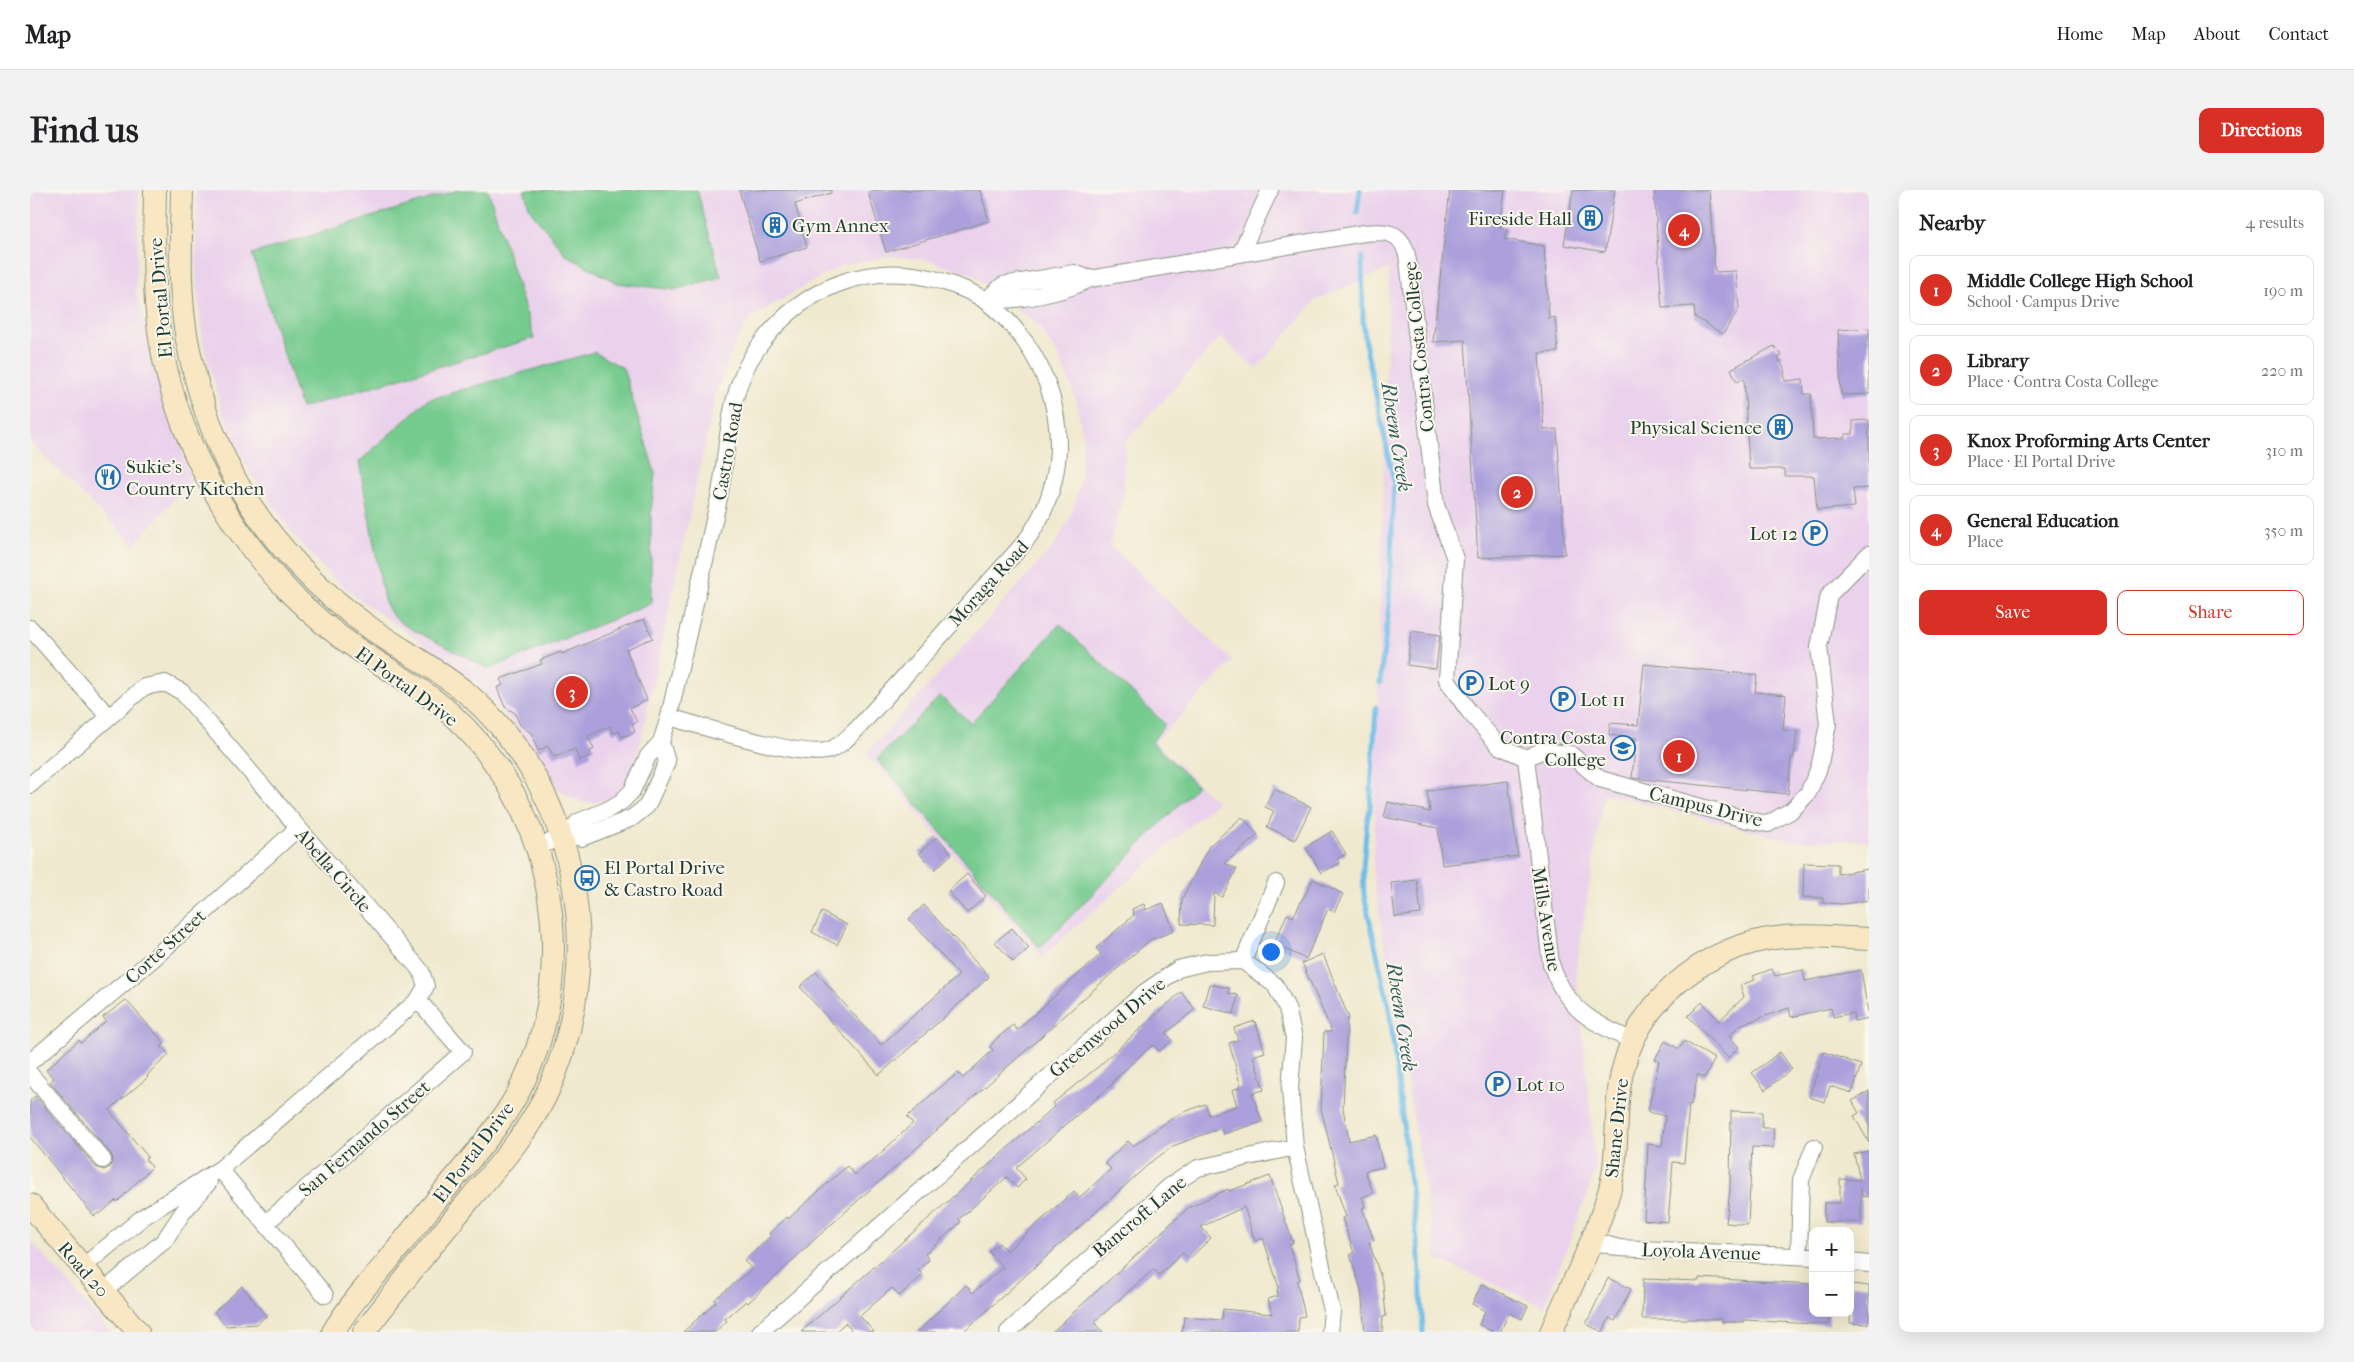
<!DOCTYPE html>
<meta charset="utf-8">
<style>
:root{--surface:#fff;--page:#f2f2f2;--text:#202124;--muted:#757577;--line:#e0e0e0;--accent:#d93025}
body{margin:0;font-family:"IM FELL French Canon",serif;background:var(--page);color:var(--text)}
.controls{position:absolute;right:15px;bottom:15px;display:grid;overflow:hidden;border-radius:10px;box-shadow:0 5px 20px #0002}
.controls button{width:45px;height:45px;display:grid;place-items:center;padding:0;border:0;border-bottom:1px solid var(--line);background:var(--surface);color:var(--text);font:25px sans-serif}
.you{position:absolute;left:1240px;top:761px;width:18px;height:18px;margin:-12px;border:4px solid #fff;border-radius:50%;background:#1a73e8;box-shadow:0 0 0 8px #1a73e833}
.badge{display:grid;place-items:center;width:32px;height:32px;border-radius:50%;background:var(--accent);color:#fff;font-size:16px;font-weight:700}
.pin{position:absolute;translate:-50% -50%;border:2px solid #fff;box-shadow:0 1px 5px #0006}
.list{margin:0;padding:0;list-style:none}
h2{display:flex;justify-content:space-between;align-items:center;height:65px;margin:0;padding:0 20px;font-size:21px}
h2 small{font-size:16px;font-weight:400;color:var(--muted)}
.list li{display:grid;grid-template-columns:32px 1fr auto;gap:15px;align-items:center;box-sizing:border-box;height:70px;margin:0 10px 10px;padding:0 10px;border:1px solid var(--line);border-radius:10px}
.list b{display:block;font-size:19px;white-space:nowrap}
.list p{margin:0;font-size:16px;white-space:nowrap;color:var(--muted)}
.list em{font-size:16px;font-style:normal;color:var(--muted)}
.actions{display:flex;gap:10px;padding:15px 20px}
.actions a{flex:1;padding:11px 0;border:1px solid var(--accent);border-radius:10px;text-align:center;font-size:18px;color:var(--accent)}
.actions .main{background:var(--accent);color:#fff}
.map{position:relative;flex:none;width:1839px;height:1142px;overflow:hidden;border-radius:10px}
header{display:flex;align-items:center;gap:30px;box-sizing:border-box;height:70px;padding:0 25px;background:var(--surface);border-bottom:1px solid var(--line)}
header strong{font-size:24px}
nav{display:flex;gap:28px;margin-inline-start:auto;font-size:18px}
.intro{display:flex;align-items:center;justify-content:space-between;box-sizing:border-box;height:120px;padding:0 30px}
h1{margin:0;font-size:35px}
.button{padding:12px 22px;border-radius:10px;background:var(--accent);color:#fff;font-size:18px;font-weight:700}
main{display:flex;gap:30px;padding:0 30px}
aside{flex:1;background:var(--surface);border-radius:10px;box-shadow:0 5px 20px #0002}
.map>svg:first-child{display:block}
.built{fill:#ead1ec}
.green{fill:#76cb8f;stroke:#4a8462}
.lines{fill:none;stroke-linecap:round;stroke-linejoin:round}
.stream{stroke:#6dbde8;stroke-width:5}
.building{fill:#aca0dc}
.street-casing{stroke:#889382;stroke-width:18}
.secondary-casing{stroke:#889382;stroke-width:24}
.street{stroke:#fff;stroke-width:16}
.secondary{stroke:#f9e7c3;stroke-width:22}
.labels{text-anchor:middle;stroke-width:4;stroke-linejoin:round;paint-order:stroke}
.poi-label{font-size:19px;fill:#1f3d34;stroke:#fbf7ec;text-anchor:start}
.street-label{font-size:19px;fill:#1f3d34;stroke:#fbf7ec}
.water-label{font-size:20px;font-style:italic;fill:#325d61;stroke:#fbf7ec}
</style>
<header>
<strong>Map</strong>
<nav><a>Home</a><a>Map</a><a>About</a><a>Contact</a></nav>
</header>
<div class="intro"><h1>Find us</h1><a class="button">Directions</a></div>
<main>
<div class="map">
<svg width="1839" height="1142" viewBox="0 0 1839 1142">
<rect width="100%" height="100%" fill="#fbf7ec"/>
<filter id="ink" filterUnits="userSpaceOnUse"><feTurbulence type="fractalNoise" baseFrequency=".02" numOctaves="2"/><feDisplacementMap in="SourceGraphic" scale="10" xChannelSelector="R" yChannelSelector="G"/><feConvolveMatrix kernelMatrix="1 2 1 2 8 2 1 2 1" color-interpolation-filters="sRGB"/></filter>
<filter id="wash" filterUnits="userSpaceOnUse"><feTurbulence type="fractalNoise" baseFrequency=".0096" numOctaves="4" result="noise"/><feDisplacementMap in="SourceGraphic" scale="20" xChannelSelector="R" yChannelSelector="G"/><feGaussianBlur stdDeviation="1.12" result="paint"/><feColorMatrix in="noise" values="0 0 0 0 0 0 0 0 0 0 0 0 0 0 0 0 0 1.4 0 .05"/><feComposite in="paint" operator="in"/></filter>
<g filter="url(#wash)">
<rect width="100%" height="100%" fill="#f0e9cf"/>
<path class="built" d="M0 0H109L106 102 161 290 104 355 0 252Z
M166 0H1839V650L1763 651 1574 603 1546 780 1566 980 1515 1117 1407 1069 1343 685 1359 78 1286 110 1226 179 1191 147 1095 252 1094 304 1079 355 1203 471 1125 552 1187 612 1012 767 836 564 1025 355 1041 326 1051 288 1053 247 1046 209 1029 167 1009 137 942 84 896 70 861 66 812 75 721 127 706 151 686 203 604 581 595 597 584 606 567 612H553L540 607 526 597 491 542 444 491 401 459 327 408 299 384 263 344 215 275 193 223 173 154 166 84Z
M0 1049 80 1142H0Z"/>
<path class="green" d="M428 0H458L504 148 271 218 222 64Z
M494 0H667L691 87 644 100 587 93 536 65 500 20Z
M564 162 593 178 625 283 621 323V414L459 479 372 434 362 425 354 410 329 272 397 210Z
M1030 434 1135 534 1122 552 1167 596 1010 758 847 569 910 506 941 533Z"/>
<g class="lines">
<path class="stream" d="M1327 22 1330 0
M1332 67 1333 132 1336 157 1364 293 1359 416 1350 493
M1346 517 1340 619 1337 631 1333 678 1334 705 1359 817 1389 1066 1393 1142"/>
</g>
<g id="blocks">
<path class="building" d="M709 0H801V3L765 14 777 57 730 71Z
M846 0H950L959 31 856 62 838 2Z
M1420 0H1475L1470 37 1477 39 1474 49 1514 56 1519 129 1525 127 1528 162 1509 163 1514 240 1527 239 1535 364 1448 368 1435 150 1403 152Z
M1543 0H1585L1575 62 1534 55Z
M1624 0H1679L1685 82 1706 81 1709 119 1693 144 1665 127 1664 116 1632 118Z
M1839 138V204L1811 205 1808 140Z
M1744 156 1752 166 1748 168 1754 178 1755 191 1773 189 1774 204H1781L1783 249 1815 248V244H1823V231L1839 230V298L1823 299 1825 317 1787 320 1784 286H1755V279H1719L1714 188 1707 192 1701 179Z
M614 429 623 448 596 459 617 510 600 518 607 532 602 535 605 542 592 547 589 541 583 543 580 536 558 546 564 559 560 561 561 565 549 571 545 559 524 567 518 556 508 561 501 543 490 535 485 523 475 517 467 498 473 495 470 489 512 474 510 470 531 462 532 464Z
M1381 441 1410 445 1406 479 1377 475Z
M1614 474 1727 485 1725 502 1756 505 1753 540 1767 541 1764 567H1761L1758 604 1602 588 1606 548 1579 545 1580 533 1608 535Z
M1478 591 1488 666 1412 675 1408 638 1354 627 1358 612 1400 622 1397 601Z
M1244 599 1281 617 1265 650 1237 637 1244 621 1235 617Z
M1212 627 1228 645 1195 673 1207 679 1192 707 1184 703 1183 735 1151 734 1152 709 1179 656Z
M1302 641 1316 664 1307 669 1310 673 1291 683 1276 657Z
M907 647 922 664 904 680 889 663Z
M1774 673 1808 674V684L1839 679V710L1813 714 1793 713V708L1773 707Z
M937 684 956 706 937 723 918 701Z
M1283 689 1313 704 1304 722 1298 719 1276 769 1244 754 1257 724 1263 727Z
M1387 690 1391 724 1365 727 1361 693Z
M1133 713 1144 741 1120 750 1079 786 785 1049 718 1113 716 1111 695 1129 697 1131 685 1142H653L686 1112 684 1110 722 1079 714 1071 741 1046 739 1044 757 1027 758 1029 817 976 825 985 853 961 883 933 877 927 901 905 928 883 933 888 963 860 960 857 966 849 983 835 987 840 1071 764 1066 758 1104 725 1102 719 1114 714 1116 720Z
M894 715 959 787 849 885 770 797 786 782 851 855 929 785 879 729Z
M792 722 817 735 807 755 782 742Z
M982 738 999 758 983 772 965 752Z
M1293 764 1319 828 1317 829 1313 918 1319 951 1346 945 1353 977 1335 981 1343 1003 1332 1007 1335 1017 1332 1018 1344 1051 1339 1052 1353 1094 1356 1126 1353 1127 1352 1142H1335L1331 1099 1320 1065 1324 1063 1312 1028 1316 1027 1305 995 1309 993 1291 918 1294 842H1302L1272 773Z
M1742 779 1745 786 1773 780 1775 791 1831 780 1839 828 1824 831 1823 823 1803 827 1801 818 1761 827 1759 818 1710 835 1699 846 1709 857 1698 868 1658 826 1672 812 1689 831 1714 807 1710 795 1725 790 1723 786Z
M1179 794 1199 798 1198 803 1208 805 1204 824 1173 816Z
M1151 802 1165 819 1136 843 1142 850 1129 861 1123 855 1112 864 1082 892 1084 893 986 978 996 989 987 998 977 987 929 1029 931 1032 895 1064 899 1070 888 1080 893 1085 869 1106 862 1098 830 1126 844 1142H823L815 1133 805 1142H771L1025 916 1023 913 1069 876Z
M96 810 135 854 131 856 139 865 122 880 117 886 118 887 79 920 118 967 115 969 122 977 87 1012 86 1010 70 1024 68 1023 64 1026 0 947V911L5 906 66 977 74 980 80 977 83 969 81 964 20 892 24 889 16 880 49 850 51 853 76 831 73 827Z
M1225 831 1235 862 1223 866 1234 900 1222 903 1232 932 1193 944 1191 938 1143 956 1120 973 933 1142H887L936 1095 943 1103 973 1077 959 1062 969 1053 977 1061 1044 1001 1050 1007 1081 979 1075 973 1098 951 1103 956 1147 925 1175 914 1179 925 1207 916 1202 900 1211 897 1199 853 1208 850 1204 838Z
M1635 851 1649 859 1654 851 1685 869 1674 888 1668 884 1661 915 1659 914 1654 973 1643 972 1638 1032 1614 1030 1618 954 1632 956 1635 926 1618 922 1629 871 1625 869Z
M1750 862 1762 879 1735 900 1722 883Z
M1794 862 1831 875 1822 903 1800 896 1795 912 1779 907Z
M1839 901V953L1824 926 1829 923 1822 911Z
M1701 921 1732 922V938H1744L1743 958 1722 957 1718 1035 1696 1033 1700 1000Z
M1839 961V1006L1833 1007 1831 999V1032H1794V1013H1810V989L1830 990 1824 964Z
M1240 986 1263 1053 1259 1055 1270 1090 1267 1091 1275 1126 1269 1127 1268 1142H1152L1154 1127 1192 1130 1193 1119 1242 1124 1238 1109 1248 1106 1247 1099 1249 1098 1233 1048 1225 1051 1214 1017 1171 1037 1181 1048 1159 1069 1153 1063 1129 1085 1124 1079 1064 1132 1073 1142H1022L1158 1018 1198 999 1199 1001Z
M1578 1088 1601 1099 1585 1131 1579 1128 1573 1142 1556 1134Z
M1669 1088 1783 1094V1123H1799V1135L1715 1130 1714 1132H1692V1129H1612L1613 1089 1669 1091Z
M1452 1094 1498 1116 1492 1129 1479 1123 1470 1142H1464L1449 1135 1455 1121 1442 1114Z
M1822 1094 1839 1096V1134L1820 1133Z
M212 1096 236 1126 227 1134 196 1136 184 1122Z"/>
</g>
</g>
<g filter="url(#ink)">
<use href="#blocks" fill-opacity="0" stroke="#889382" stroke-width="1"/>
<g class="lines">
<defs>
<path id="street" d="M1210 64 1240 0
M955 111C990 110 1028 105 1060 89L1334 43C1360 40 1374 43 1378 71L1406 315 1425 369 1417 490 1438 520 1469 556 1496 568
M955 111 973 95 1044 83 1060 89
M0 438 79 527
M1496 568 1511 561 1540 564 1570 589 1718 630 1738 634 1762 620 1778 603 1789 578 1798 534 1789 457 1799 405 1839 364
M1496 568 1521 774C1536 819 1562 833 1603 851
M0 595 114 497 135 493 152 502 391 781 396 796 388 810 190 979 113 1027 53 1077
M538 645 548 632 577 620 591 612 602 601 618 566 631 552 639 527C655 454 673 382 689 308 699 259 696 202 727 159 770 98 839 69 911 91 926 96 944 102 957 112 1031 170 1053 274 995 352L827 539C818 547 809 558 796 561 768 567 672 536 639 527
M507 657 538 645 551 648 602 628 617 616 637 572 631 552
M1213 771 1246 693
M0 872 124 768 268 638
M0 884 73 970
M190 979 295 1105
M236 1033 433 862 388 810
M1560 1050 1589 1058 1783 1067
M1769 1066 1771 990 1784 957
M1820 1072 1839 1074
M74 1101 134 1051 153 1022 179 992
M730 1142 1115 802 1148 779 1177 772 1213 771 1245 795 1257 818 1264 848 1260 899 1265 957 1302 1121 1300 1142
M978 1142 1140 996 1168 978 1265 957"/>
<path id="secondary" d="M125 0C124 56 122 115 134 170 147 229 173 288 207 338 238 384 280 427 326 458 358 480 392 498 421 524 522 615 552 771 493 893 478 924 456 951 434 977 408 1008 382 1040 357 1072 338 1094 318 1117 303 1142
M152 0C151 49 148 101 157 150 166 197 183 248 206 291 238 349 289 402 343 440 375 462 409 480 439 505 550 602 579 773 516 905 497 944 468 976 440 1009 404 1053 368 1097 334 1142
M0 1015 108 1142
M1521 1142C1541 1096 1565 1050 1579 1002 1591 961 1582 917 1594 875 1611 812 1670 763 1733 750 1767 743 1805 748 1839 749"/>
</defs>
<use href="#street" class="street-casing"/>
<use href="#secondary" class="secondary-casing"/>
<use href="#street" class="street"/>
<use href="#secondary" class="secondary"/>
</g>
</g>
<defs>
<symbol id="building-ring" viewBox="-11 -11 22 22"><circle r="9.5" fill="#fbf7ec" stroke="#1f6fb2" stroke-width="1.5"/><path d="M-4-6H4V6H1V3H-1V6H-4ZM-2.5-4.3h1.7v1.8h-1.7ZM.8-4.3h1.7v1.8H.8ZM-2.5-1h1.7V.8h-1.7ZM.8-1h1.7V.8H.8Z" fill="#1f6fb2"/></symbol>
<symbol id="restaurant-ring" viewBox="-11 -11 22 22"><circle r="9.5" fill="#fbf7ec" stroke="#1f6fb2" stroke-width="1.5"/><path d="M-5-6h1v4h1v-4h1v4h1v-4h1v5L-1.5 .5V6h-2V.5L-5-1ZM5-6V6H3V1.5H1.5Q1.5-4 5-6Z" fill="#1f6fb2"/></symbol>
<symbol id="parking-ring" viewBox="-11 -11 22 22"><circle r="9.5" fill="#fbf7ec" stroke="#1f6fb2" stroke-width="1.5"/><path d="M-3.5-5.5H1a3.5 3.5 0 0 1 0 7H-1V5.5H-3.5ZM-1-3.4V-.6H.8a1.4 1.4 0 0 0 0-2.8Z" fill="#1f6fb2"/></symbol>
<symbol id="university-ring" viewBox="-11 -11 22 22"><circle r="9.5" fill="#fbf7ec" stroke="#1f6fb2" stroke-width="1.5"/><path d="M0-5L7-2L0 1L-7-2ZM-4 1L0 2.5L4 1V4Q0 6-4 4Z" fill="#1f6fb2"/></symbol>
<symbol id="bus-ring" viewBox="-11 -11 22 22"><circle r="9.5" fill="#fbf7ec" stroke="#1f6fb2" stroke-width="1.5"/><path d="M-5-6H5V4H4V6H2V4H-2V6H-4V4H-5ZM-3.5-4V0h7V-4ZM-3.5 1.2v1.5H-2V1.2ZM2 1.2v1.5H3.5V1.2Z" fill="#1f6fb2"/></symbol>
</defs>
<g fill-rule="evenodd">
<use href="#building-ring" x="1546" y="14" width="28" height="28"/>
<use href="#building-ring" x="731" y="21" width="28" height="28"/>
<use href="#building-ring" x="1736" y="223" width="28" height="28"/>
<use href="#restaurant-ring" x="64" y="273" width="28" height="28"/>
<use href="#parking-ring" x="1771" y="329" width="28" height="28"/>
<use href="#parking-ring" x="1427" y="479" width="28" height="28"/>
<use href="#parking-ring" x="1519" y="495" width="28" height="28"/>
<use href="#university-ring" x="1579" y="544" width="28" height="28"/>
<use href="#bus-ring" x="543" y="674" width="28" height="28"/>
<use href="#parking-ring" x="1454" y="880" width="28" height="28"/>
</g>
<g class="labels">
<g class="poi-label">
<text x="1542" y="35" text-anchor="end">Fireside Hall</text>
<text x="762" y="42">Gym Annex</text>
<text x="1732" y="244" text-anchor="end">Physical Science</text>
<text x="96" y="283">Sukie’s<tspan x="96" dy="22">Country Kitchen</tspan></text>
<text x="1768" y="350" text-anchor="end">Lot 12</text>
<text x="1458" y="500">Lot 9</text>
<text x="1550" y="516">Lot 11</text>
<text x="1576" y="554" text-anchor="end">Contra Costa<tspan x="1576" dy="22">College</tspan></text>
<text x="574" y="684">El Portal Drive<tspan x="574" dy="22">&amp; Castro Road</tspan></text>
<text x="1486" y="901">Lot 10</text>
</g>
<g class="street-label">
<text transform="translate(130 108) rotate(-95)" y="7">El Portal Drive</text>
<text transform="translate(1388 157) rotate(-96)" y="7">Contra Costa College</text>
<text transform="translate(697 261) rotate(-80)" y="7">Castro Road</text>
<text transform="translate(958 393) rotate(-48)" y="7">Moraga Road</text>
<text transform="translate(377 496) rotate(36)" y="7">El Portal Drive</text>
<text transform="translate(1676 616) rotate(14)" y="7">Campus Drive</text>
<text transform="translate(304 680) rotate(49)" y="7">Abella Circle</text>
<text transform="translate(1517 729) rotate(81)" y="7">Mills Avenue</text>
<text transform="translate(135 756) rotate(-42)" y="7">Corte Street</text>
<text transform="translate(1077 837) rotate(-40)" y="7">Greenwood Drive</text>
<text transform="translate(1586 938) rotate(-84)" y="7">Shane Drive</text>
<text transform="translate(334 948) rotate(-41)" y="7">San Fernando Street</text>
<text transform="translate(443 962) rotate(-53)" y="7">El Portal Drive</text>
<text transform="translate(1109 1026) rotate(-40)" y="7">Bancroft Lane</text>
<text transform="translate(1671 1061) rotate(2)" y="7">Loyola Avenue</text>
<text transform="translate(54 1079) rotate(49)" y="7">Road 20</text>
</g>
<g class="water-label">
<text transform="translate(1367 247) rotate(81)" y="7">Rheem Creek</text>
<text transform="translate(1372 827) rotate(81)" y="7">Rheem Creek</text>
</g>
</g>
</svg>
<div class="controls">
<button>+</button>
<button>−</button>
</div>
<div class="you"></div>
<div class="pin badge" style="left:1649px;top:566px">1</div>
<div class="pin badge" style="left:1487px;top:302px">2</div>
<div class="pin badge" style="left:542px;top:502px">3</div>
<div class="pin badge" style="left:1654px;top:40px">4</div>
</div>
<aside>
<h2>Nearby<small>4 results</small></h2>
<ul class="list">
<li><span class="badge">1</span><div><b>Middle College High School</b><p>School · Campus Drive</p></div><em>190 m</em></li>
<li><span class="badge">2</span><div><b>Library</b><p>Place · Contra Costa College</p></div><em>220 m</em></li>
<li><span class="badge">3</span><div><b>Knox Proforming Arts Center</b><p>Place · El Portal Drive</p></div><em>310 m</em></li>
<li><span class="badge">4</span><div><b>General Education</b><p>Place</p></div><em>350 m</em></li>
</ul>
<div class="actions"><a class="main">Save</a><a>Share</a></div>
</aside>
</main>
